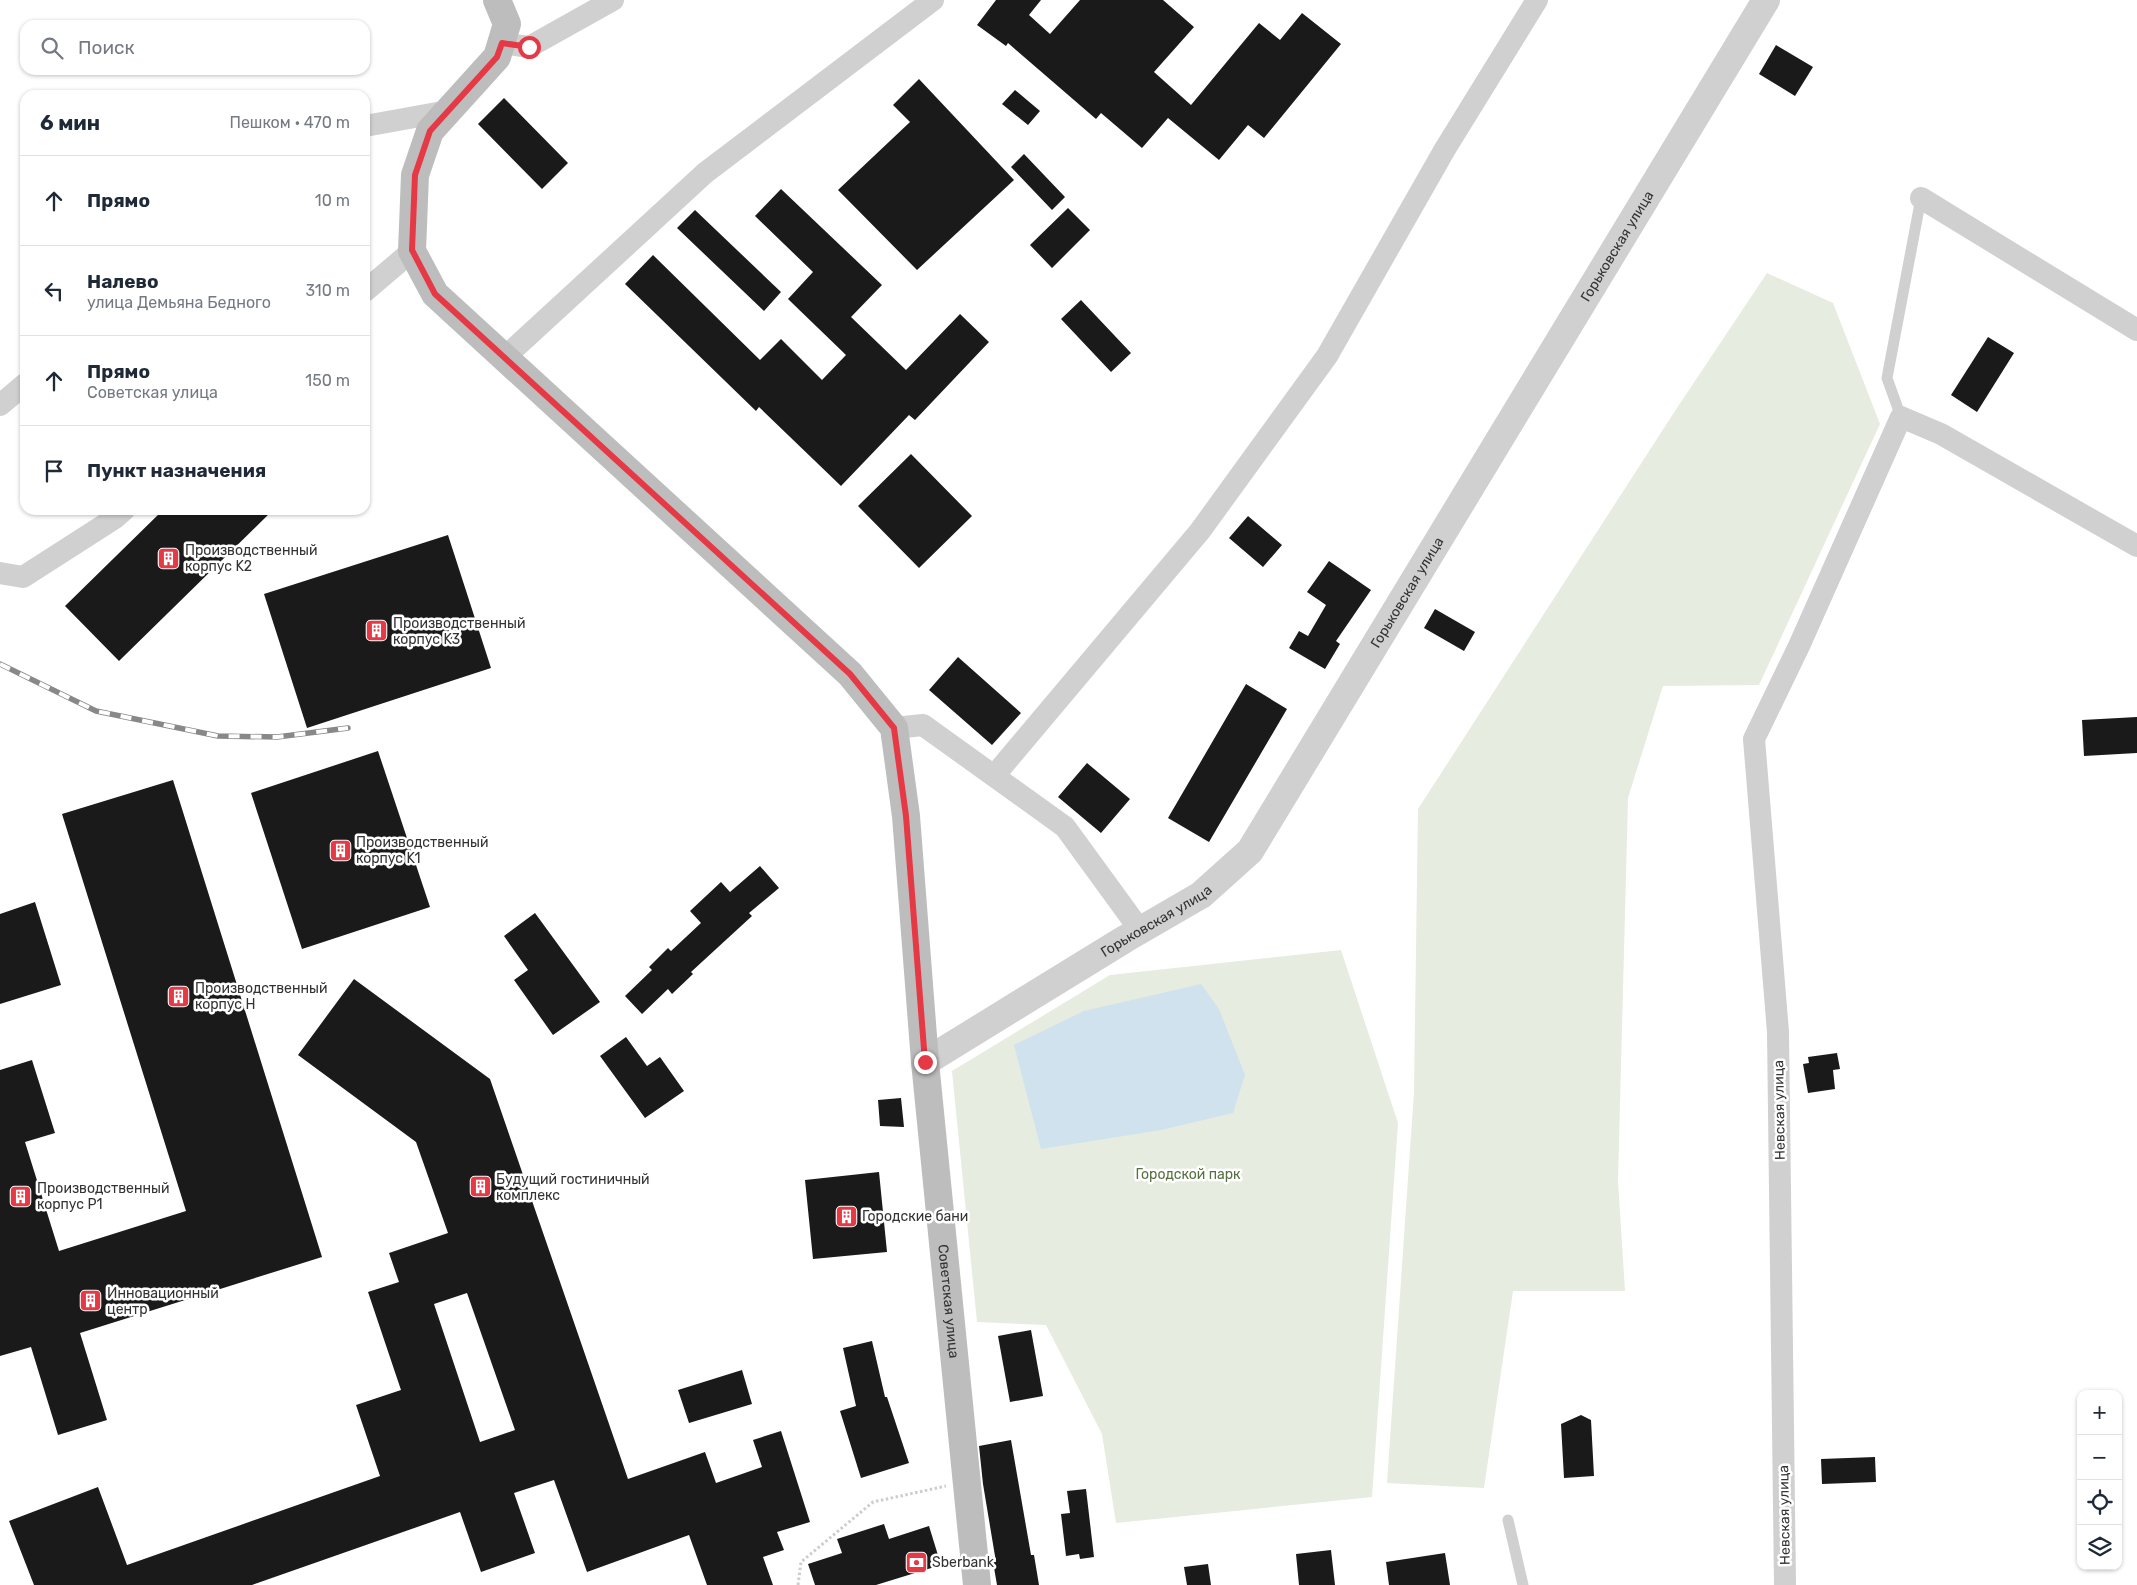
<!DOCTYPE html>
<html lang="ru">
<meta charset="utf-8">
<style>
:root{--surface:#fff;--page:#f2f2f3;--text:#1f2937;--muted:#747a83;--line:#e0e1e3}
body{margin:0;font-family:Rubik,sans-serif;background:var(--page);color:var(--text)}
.controls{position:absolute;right:15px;bottom:15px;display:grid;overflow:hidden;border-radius:10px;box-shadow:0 1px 4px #0004}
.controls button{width:45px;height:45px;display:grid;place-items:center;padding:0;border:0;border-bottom:1px solid var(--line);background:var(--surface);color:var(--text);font:25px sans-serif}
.stop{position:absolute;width:15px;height:15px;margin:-11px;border:4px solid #e63946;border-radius:50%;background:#fff}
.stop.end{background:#e63946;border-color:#fff;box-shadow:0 1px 5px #0008}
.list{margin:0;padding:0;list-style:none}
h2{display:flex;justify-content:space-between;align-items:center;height:65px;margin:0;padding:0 20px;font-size:21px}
h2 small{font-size:16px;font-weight:400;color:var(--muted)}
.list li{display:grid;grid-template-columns:32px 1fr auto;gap:15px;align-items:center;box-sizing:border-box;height:90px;padding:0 20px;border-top:1px solid var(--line)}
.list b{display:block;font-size:19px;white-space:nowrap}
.list p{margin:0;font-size:16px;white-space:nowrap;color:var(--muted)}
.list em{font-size:16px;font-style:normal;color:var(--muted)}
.icon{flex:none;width:28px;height:28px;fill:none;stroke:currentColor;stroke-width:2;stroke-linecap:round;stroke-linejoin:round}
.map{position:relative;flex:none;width:2137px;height:1585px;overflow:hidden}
.search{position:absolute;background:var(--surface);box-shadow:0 1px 4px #0004;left:20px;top:20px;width:350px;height:55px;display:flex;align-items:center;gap:12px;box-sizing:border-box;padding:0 18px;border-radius:15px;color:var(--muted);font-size:19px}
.panel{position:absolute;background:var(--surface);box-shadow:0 1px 4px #0004;left:20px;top:90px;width:350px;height:425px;border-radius:15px}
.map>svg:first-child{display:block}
.green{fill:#e6ecdf}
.water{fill:#cfe2ee}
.building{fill:#1a1a1a;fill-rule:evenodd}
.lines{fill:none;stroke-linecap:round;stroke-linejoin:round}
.path{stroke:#cdcdcd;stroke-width:3;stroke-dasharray:2.5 2.5;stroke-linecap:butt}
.service{stroke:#d0d0d0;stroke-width:11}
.minor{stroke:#d0d0d0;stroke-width:22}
.tertiary{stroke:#d0d0d0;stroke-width:28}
.secondary{stroke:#bdbdbd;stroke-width:28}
.rail-casing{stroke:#888;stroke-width:5.5}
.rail{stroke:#fff;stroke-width:4;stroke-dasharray:11;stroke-linecap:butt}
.route{stroke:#e63946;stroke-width:6}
.labels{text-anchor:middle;stroke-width:5;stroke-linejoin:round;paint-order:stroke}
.street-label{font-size:14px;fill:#333;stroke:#fff}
.poi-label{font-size:14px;fill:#333;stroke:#fff;text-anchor:start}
.park-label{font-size:14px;fill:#56703f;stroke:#fff}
</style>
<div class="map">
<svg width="2137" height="1585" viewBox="0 0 2137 1585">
<rect width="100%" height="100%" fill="#fff"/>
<path class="green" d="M1767 273 1833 303 1880 424 1759 685 1663 686 1628 798 1618 1181 1625 1291H1513L1484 1488 1387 1483 1414 1092 1418 809 1675 411Z
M1341 950 1398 1123 1372 1497 1116 1523 1102 1434 1046 1325 977 1322 952 1071 1110 975Z"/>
<path class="water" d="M1201 984 1219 1009 1245 1075 1233 1113 1161 1130 1041 1149 1014 1045 1084 1011Z"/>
<path class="building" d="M996 0H1041L1029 15 1050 34 1080 0H1163L1194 27 1154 72 1191 105 1259 23 1280 40 1302 13 1341 44 1264 138 1248 125 1219 160 1168 118 1142 148 1101 113 1096 119 1008 43 1006 46 977 25Z
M1776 45 1813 67 1795 96 1759 74Z
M919 79 1014 180 917 270 838 190 910 122 893 105Z
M1015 90 1040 111 1028 125 1002 104Z
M504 98 568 163 542 189 478 124Z
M1024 154 1065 197 1052 210 1011 167Z
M781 189 882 285 851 317 906 370 960 314 989 342 915 420 909 415 841 486 759 407 756 411 625 284 653 255 760 360 781 339 822 380 846 355 788 299 813 272 755 216Z
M1068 208 1090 230 1052 268 1030 245Z
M695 210 781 292 764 311 677 228Z
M1081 300 1131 353 1111 372 1061 319Z
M1988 337 2014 353 1977 412 1951 395Z
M911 454 972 516 919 568 858 506Z
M163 510H273L119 661 65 606Z
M1248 516 1282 545 1263 567 1229 538Z
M448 535 491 668 307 728 264 594Z
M1329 561 1371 590 1336 641 1340 644 1325 669 1289 648 1299 631 1308 636 1326 605 1307 592Z
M1435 609 1475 632 1464 651 1424 628Z
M958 657 1021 713 992 745 929 690Z
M1246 684 1287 709 1209 842 1168 818Z
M2137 717V753L2084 756 2082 720Z
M378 751 430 907 302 949 251 793Z
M1087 763 1130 799 1101 833 1058 797Z
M173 780 322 1257 80 1333 107 1420 58 1435 31 1347 0 1356V1070L32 1060 55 1133 25 1142 59 1251 186 1211 62 814Z
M760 866 779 888 749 913 752 916 691 972 693 974 672 994 668 989 642 1014 625 996 652 970 649 967 668 948 671 951 701 923 690 911 721 882 730 892Z
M35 902 61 985 0 1004V914Z
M535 913 600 1002 553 1035 514 980 528 970 504 936Z
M354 979 490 1079 628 1479 705 1452 716 1483 762 1467 753 1440 781 1431 810 1522 777 1532 784 1550 763 1557 773 1585H707L689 1535 587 1572 554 1480 514 1493 535 1553 481 1572 460 1512 252 1585H34L9 1521 98 1487 127 1565 380 1476 356 1405 401 1390 368 1292 399 1282 389 1253 448 1233 416 1142 298 1055ZM467 1293 515 1430 480 1442 434 1304Z
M626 1037 647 1066 660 1057 684 1091 645 1118 600 1056Z
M1837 1053 1840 1069 1833 1070 1835 1089 1808 1093 1803 1064 1809 1063 1808 1057Z
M901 1098 904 1127 880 1126 878 1100Z
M879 1172 887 1252 813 1259 805 1180Z
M1031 1330 1043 1396 1010 1402 998 1336Z
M872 1341 885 1397H887L909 1463 861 1478 840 1411 856 1406 843 1348Z
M742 1370 752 1404 689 1423 678 1390Z
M1581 1415 1591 1420 1594 1476 1564 1478 1561 1424Z
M1011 1440 1031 1555H1034L1039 1585H997L993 1562H996L983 1484 979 1446Z
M1875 1457 1876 1482 1822 1484 1821 1459Z
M1086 1489 1094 1557 1080 1559 1079 1554 1066 1556 1061 1514 1070 1513 1067 1491Z
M884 1524 889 1539 929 1526 941 1565 876 1585H815L808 1564 842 1553 837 1539Z
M1331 1550 1335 1585H1299L1296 1554Z
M1445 1553 1450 1585H1389L1386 1562Z
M1208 1564 1211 1585H1187L1184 1567Z"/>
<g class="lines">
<path class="path" d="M798 1585 801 1562 873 1502 946 1486"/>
<path class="service" d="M1901 417 1887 378 1921 198
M1508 1520 1523 1585"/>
<path class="minor" d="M501 43 529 47 613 0
M365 126 448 111
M1921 198 2137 330
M365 291 412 251
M504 358 705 173 933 0
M0 405 25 384
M0 573 23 577 115 518 124 510
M894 728 923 725 1065 827 1140 930
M994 776 1200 531 1327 356 1445 149 1537 0
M1785 1585 1778 1032 1754 739 1799 646 1901 417 1941 434 2137 546"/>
<path class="tertiary" id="s1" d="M925 1062 1125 939 1201 895 1250 851 1766 0"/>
<path class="secondary" id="s2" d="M497 0 507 24 497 57 430 131 415 175 412 251 435 294 850 674 894 728 906 816 925 1062 977 1585"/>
<defs>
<path id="rail" d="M0 664 96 711 218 736 277 737 348 728"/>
</defs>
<use href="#rail" class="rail-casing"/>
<use href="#rail" class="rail"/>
</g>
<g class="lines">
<path class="route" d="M529 47 502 43 497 57 430 131 415 175 412 250 435 294 850 674 894 728 906 816 925 1062"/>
</g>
<defs>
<symbol id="building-square" viewBox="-11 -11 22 22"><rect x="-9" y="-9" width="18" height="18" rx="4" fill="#e63946" stroke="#fff"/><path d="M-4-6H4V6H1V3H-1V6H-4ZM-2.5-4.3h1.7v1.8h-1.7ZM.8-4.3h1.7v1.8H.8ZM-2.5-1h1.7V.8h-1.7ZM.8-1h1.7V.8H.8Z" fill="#fff"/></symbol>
<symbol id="bank-square" viewBox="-11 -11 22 22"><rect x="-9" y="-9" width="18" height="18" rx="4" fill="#e63946" stroke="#fff"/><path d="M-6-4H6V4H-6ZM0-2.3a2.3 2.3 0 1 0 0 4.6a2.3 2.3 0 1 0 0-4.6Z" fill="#fff"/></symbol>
</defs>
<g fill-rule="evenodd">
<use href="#building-square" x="156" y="546" width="25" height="25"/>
<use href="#building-square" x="364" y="618" width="25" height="25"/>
<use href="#building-square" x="328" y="838" width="25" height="25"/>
<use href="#building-square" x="166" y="984" width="25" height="25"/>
<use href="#building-square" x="468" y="1174" width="25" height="25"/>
<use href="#building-square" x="8" y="1184" width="25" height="25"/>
<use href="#building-square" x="834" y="1204" width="25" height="25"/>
<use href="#building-square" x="78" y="1288" width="25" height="25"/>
<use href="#bank-square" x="904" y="1550" width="25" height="25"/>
</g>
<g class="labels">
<g class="street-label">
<text dy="5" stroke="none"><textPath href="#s1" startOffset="1096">Горьковская улица</textPath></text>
<text dy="5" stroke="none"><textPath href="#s1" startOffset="691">Горьковская улица</textPath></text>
<text dy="5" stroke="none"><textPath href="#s1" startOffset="271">Горьковская улица</textPath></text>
<text transform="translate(1779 1110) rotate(-91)" y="5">Невская улица</text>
<text dy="5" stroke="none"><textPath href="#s2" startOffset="1540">Советская улица</textPath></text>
<text transform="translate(1784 1515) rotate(-91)" y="5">Невская улица</text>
</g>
<g class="poi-label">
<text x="185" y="555">Производственный<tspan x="185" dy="16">корпус K2</tspan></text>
<text x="393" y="628">Производственный<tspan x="393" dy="16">корпус K3</tspan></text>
<text x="356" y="847">Производственный<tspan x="356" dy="16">корпус K1</tspan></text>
<text x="195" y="993">Производственный<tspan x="195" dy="16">корпус H</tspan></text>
<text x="496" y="1184">Будущий гостиничный<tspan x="496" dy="16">комплекс</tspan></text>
<text x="37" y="1193">Производственный<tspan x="37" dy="16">корпус P1</tspan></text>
<text x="862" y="1221">Городские бани</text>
<text x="107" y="1298">Инновационный<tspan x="107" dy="16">центр</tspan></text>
<text x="932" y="1567">Sberbank</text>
</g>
<g class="park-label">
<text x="1188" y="1179">Городской парк</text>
</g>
</g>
</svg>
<div class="controls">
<button>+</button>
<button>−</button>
<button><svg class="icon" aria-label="locate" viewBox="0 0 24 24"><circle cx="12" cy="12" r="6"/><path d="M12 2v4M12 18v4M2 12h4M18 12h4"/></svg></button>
<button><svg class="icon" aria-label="layers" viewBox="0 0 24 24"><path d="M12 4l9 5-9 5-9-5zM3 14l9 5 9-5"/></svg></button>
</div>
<div class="stop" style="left:529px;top:47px"></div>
<div class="stop end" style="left:925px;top:1062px"></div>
<div class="search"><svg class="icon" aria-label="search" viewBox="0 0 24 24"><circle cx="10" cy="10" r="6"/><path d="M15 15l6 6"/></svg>Поиск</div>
<section class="panel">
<h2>6 мин<small>Пешком · 470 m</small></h2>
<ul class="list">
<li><svg class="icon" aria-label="ahead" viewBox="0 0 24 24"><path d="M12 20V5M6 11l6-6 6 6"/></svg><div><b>Прямо</b></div><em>10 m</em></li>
<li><svg class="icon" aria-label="left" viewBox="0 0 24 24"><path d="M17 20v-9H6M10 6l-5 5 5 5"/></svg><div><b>Налево</b><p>улица Демьяна Бедного</p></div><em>310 m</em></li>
<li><svg class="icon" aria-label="ahead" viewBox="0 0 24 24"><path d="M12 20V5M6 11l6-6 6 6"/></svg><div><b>Прямо</b><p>Советская улица</p></div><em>150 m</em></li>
<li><svg class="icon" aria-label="arrive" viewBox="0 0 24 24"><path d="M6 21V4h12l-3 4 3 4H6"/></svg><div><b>Пункт назначения</b></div></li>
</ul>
</section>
</div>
